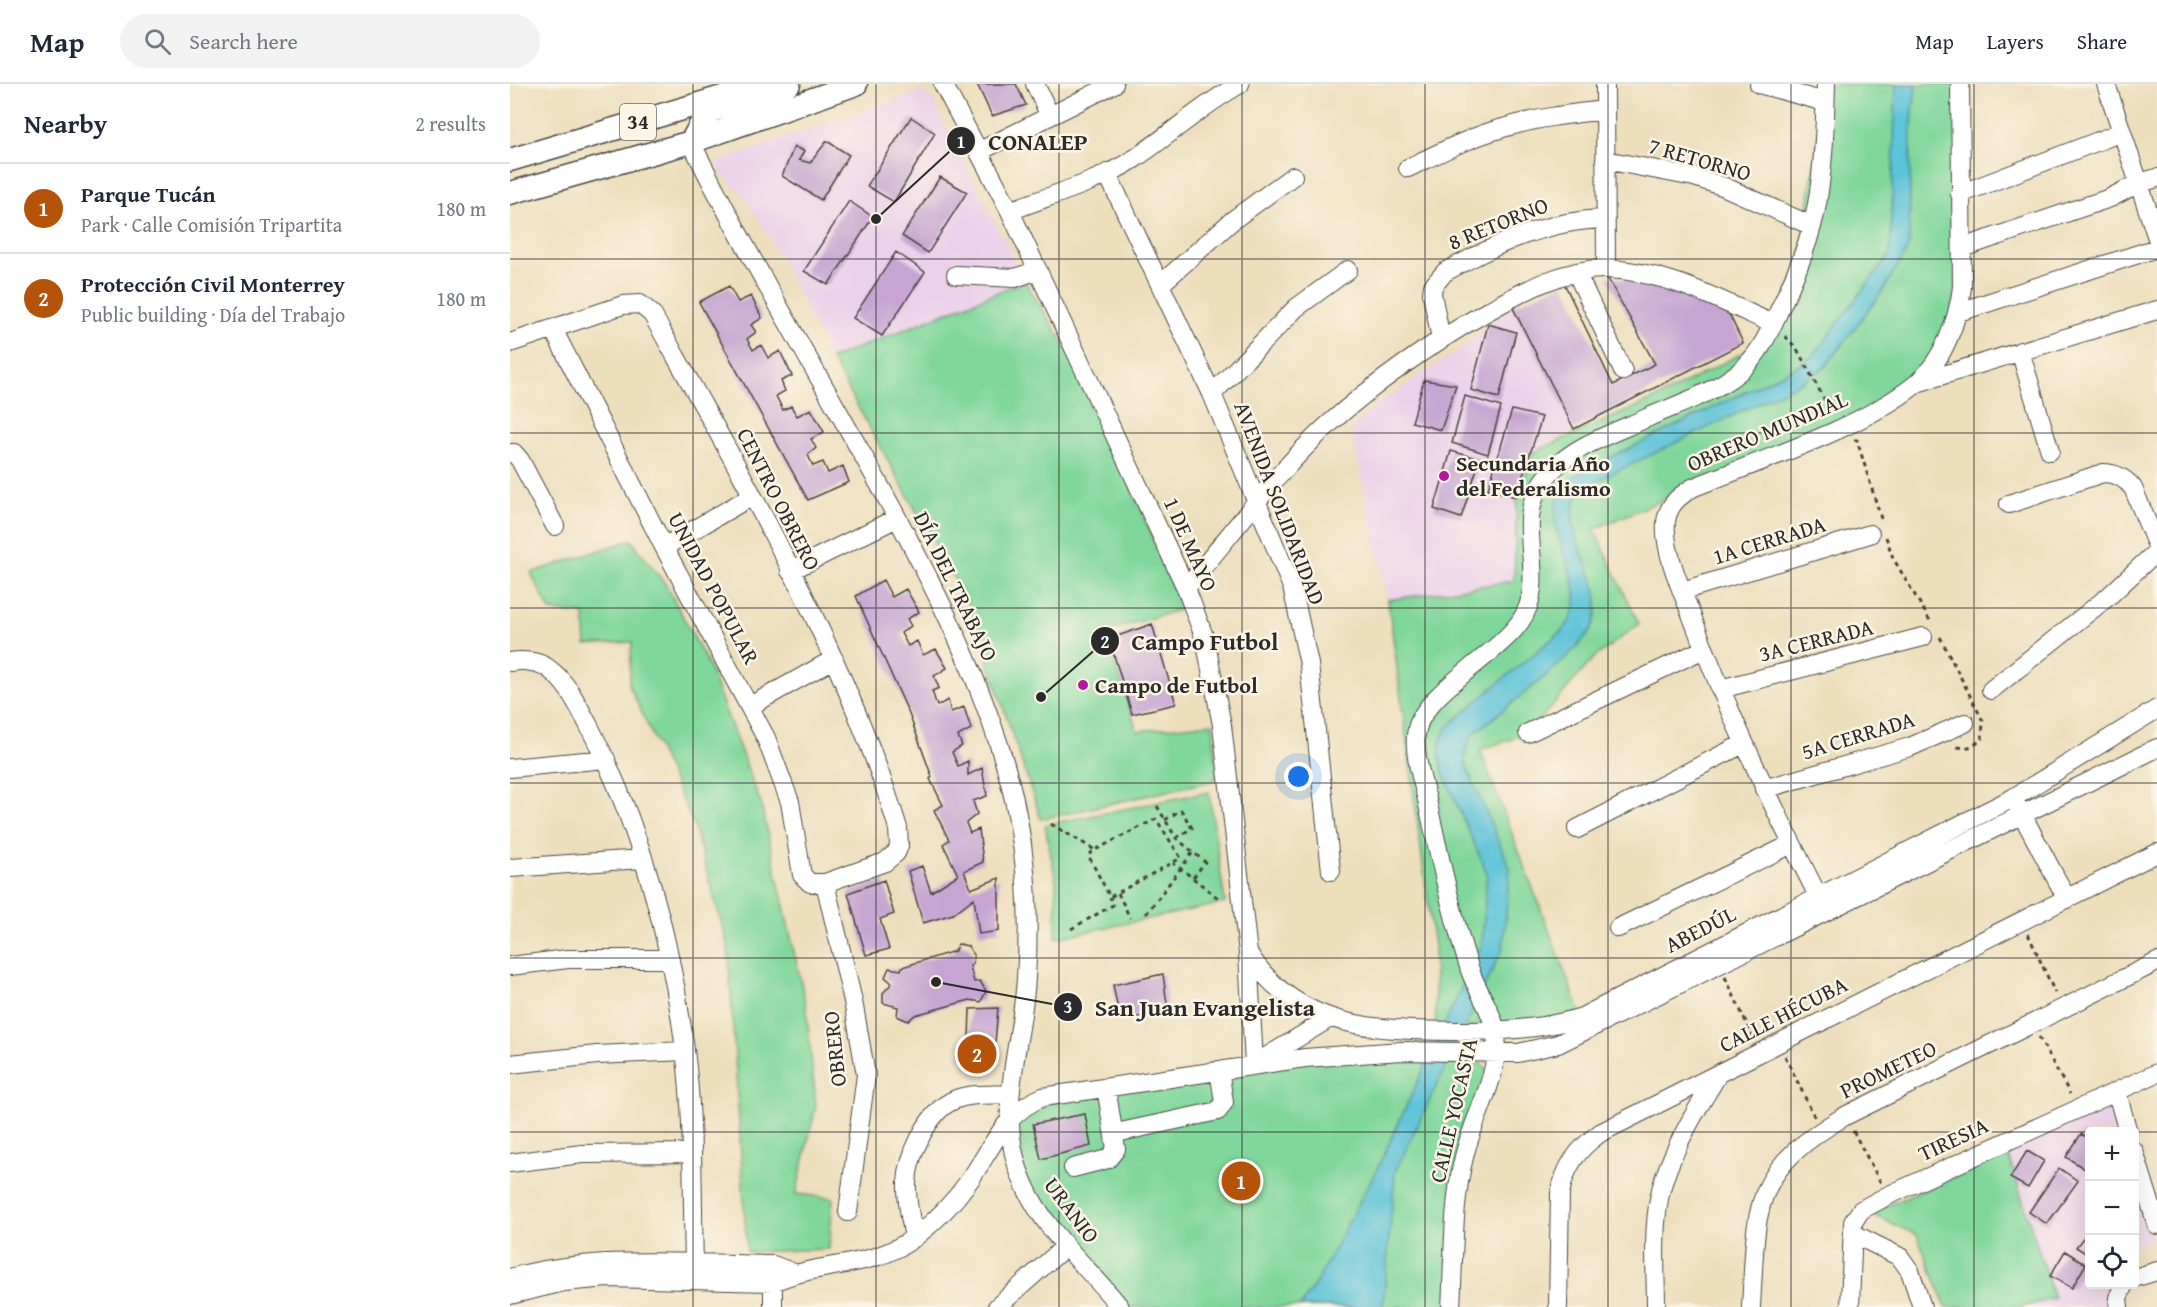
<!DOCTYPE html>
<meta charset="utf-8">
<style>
:root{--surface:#fff;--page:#f2f2f3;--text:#1f2937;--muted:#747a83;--line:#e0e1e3;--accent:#b45309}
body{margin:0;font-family:"Gentium Book Plus",serif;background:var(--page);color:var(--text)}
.controls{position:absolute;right:18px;bottom:18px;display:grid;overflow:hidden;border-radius:6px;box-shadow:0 6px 24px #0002}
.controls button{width:54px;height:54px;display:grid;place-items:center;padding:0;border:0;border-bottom:2px solid var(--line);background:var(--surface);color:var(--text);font:30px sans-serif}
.you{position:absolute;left:789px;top:693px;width:21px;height:21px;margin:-15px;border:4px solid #fff;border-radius:50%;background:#1a73e8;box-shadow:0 0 0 9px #1a73e833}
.badge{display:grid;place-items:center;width:39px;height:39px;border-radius:50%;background:var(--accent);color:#fff;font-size:20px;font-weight:700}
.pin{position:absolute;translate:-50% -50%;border:3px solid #fff;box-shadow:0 2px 6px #0006}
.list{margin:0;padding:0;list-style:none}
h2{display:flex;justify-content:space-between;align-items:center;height:78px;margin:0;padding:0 24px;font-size:26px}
h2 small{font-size:20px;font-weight:400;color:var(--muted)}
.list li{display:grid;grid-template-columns:39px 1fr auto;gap:18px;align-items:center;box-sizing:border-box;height:90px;padding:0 24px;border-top:2px solid var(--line)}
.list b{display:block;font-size:22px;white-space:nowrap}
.list p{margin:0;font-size:20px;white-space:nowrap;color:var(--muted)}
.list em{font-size:20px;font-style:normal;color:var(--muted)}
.icon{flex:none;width:33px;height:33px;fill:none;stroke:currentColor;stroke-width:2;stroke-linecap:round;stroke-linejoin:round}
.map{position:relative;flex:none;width:1647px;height:1223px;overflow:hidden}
header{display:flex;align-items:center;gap:36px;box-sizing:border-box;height:84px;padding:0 30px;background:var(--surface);border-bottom:2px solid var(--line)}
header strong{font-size:28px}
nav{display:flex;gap:33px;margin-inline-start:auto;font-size:21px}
.search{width:420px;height:54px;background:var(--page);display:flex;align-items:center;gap:15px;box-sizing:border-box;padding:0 21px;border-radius:33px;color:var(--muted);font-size:22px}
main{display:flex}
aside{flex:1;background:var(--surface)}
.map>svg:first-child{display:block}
.built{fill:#ecd1ea}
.green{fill:#80d79b;stroke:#568163;stroke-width:1.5}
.water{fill:#5bc3d8;stroke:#437782;stroke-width:1.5}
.building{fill:#c6a5d2}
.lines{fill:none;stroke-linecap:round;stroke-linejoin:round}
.minor-casing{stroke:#484641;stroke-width:20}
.major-casing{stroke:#484641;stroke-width:25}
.path{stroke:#484641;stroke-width:3;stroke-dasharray:4.5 4.5;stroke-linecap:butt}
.minor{stroke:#fff;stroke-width:18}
.major{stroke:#fff;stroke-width:22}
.grid{fill:none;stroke:#2b2b2b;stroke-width:1.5;stroke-opacity:0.55}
.poi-dot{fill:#b5179e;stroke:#fcf5e5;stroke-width:2}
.labels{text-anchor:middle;stroke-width:5;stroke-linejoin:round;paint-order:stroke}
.shield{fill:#fcf5e5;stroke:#6a6863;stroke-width:1.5}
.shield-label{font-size:21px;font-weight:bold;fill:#2b2b2b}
.street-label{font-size:22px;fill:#2b2b2b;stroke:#fcf5e5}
.poi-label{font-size:22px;font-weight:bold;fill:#2b2b2b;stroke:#fcf5e5;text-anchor:start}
.leader{fill:none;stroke:#2b2b2b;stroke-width:2}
.callout-dot{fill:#2b2b2b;stroke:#fcf5e5;stroke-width:2}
.mark-label{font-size:18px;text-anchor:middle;font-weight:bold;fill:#fff}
.callout-label{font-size:24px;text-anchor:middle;font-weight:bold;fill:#2b2b2b;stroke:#fcf5e5;stroke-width:5;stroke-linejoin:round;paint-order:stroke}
</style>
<header>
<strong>Map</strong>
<div class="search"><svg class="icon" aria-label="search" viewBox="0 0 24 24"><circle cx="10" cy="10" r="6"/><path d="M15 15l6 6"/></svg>Search here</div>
<nav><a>Map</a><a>Layers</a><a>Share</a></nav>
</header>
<main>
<aside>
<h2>Nearby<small>2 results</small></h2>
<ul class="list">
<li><span class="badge">1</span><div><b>Parque Tucán</b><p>Park · Calle Comisión Tripartita</p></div><em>180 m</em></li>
<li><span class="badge">2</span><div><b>Protección Civil Monterrey</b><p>Public building · Día del Trabajo</p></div><em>180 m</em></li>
</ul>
</aside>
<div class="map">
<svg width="1647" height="1223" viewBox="0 0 1647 1223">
<rect width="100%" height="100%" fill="#fcf5e5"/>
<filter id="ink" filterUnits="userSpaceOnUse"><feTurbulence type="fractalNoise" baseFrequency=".0167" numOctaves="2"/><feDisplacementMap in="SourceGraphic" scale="12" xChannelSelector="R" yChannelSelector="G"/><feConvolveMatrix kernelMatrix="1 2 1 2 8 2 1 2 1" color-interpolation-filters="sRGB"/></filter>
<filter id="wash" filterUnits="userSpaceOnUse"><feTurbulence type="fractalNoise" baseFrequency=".008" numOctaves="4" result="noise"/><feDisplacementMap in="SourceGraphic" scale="24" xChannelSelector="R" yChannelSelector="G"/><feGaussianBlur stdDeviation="1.35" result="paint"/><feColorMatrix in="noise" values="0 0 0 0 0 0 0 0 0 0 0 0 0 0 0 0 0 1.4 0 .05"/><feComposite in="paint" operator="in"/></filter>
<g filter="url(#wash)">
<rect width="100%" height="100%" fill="#eddebc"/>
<path class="built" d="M411 7 422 15 515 197 321 275 261 156 235 113 210 88 207 78Z
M1002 223 1064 345 1024 368 1007 416 1004 497 878 516 841 344 871 318 963 256 978 239Z
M1601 1023 1608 1047 1580 1048V1200L1595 1201 1601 1223H1512L1544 1213 1498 1071Z
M1624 1098 1643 1155 1625 1164H1624Z"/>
<path class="green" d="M1316 0H1450L1452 164 1438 255 1372 323 1084 445 1129 540 1084 574 1018 649 970 666 1072 933 926 946 924 863 878 516 1004 497 1007 416 1024 368 1151 312 1255 257 1289 182Z
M515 197 578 298 672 525 594 548 627 647 703 639 707 696 531 735 458 519 321 275Z
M121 456 156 501 197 578 251 720 296 921 306 1022 286 1110 323 1114 319 1165 237 1168 218 862 183 739 119 601 122 558 76 561 74 530 40 527 21 489Z
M699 708 715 819 546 854V797L535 741Z
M795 974 968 977 981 990 963 1044 941 1223H610L526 1123 500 1051 515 1029 533 1013Z
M1498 1071 1544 1214 1512 1223H1436L1407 1151 1359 1129Z"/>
<path class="water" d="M1386 0H1406L1401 48 1399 161 1395 170 1373 207 1315 283 1292 298 1074 403C1037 446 1104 493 1083 541 1070 570 989 628 961 652L955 669V679L1000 784 993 864 885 1088 873 1223H790L807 1197 866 1087 972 860 977 789 933 689 929 667 931 655 938 642C967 617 996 592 1026 568 1035 560 1050 551 1057 541 1091 494 1006 435 1069 389L1286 283 1303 272 1380 170Z"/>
<g id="blocks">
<path class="building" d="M467 0H506L516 21 482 32Z
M401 33 425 49 384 118 357 102Z
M317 57 339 71 311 116 272 92 284 63 294 67 289 76 300 79Z
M430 93 457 108 418 169 392 152Z
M339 117 363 133 318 201 294 187Z
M386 168 415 188 372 252 343 234Z
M1097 193 1145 199 1187 213 1219 230 1233 259 1064 345 1002 222 1054 199 1103 301 1145 280Z
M219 202 228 218 241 212 252 234 241 241 246 248 237 255 243 266 251 261 258 274 270 267 282 292 271 297 275 307 266 312 273 326 281 322 287 332 301 325 314 348 301 355 306 364 298 371 303 382 313 378 318 389 333 382 339 398 298 416 189 218Z
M978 240 1006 248 989 314 961 306Z
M914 296 946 301 931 346 902 338Z
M955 312 991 323 978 370 942 359Z
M1002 326 1032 333 1006 413 978 405Z
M941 367 970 375 951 434 924 425Z
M373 496 382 513 396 505 409 528 397 535 401 542 391 549 398 562 407 557 413 571 426 565 437 584 424 592 429 604 422 607 427 622 438 616 441 628 454 623 461 645 448 652 452 662 442 668 448 682 458 677V691L472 684 477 712 463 717 467 730 456 739 460 749 469 745 473 778 454 787 461 805 489 794V847L469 850 464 814 443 830 413 839 398 787 412 782 421 808 448 791 433 760 439 756 424 726 433 721 420 695 422 693 399 630 346 512Z
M642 540 666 620 622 630 599 555Z
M374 796 384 830 370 835 379 865 356 871 338 809Z
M448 860 458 862 464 871 463 880 460 882 464 898 470 897 476 907 471 918 460 916 405 931 398 937 387 932 388 923 373 919V909L382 899 375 893 379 884 391 886 392 883 445 867Z
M653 890 658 928 610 936 603 901Z
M488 924 485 959H476L474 980H458L460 925Z
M575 1030 581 1062 531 1075 523 1040Z
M1571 1050 1580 1055V1077L1575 1085 1556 1073Z
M1517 1067 1534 1077 1518 1104 1500 1094Z
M1549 1084 1568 1097 1537 1140 1519 1128Z
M1580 1145V1172L1566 1163Z
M1555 1167 1576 1180 1562 1204 1540 1192Z"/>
</g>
</g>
<g filter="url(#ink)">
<use href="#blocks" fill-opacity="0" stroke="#484641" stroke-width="1.5"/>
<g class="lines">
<defs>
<path id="minor" d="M433 0 500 127 676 504 695 555 712 641 738 869 744 980
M525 0 540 32
M1095 0 1096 185
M1249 0 1315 18
M1596 0 1647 154
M181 58C239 175 307 288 370 402 418 490 465 581 494 677 515 747 521 821 516 894 512 965 482 1032 515 1102 536 1149 578 1183 610 1223
M470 67 604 0
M1095 76 1184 93 1215 103 1302 142
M898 84C929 69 960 53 993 44 1026 34 1060 30 1094 26
M597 89 702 310 782 503 799 580 821 787
M1450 110 1612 48
M500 127C541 111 587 99 624 75 660 51 692 21 730 0
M1452 164 1600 114 1629 99 1647 94
M1066 188 1113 287
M446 191 505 194 528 186
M652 199 723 136 783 92
M1449 228 1647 164
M931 255 922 210 923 202 935 188C986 160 1037 136 1096 135
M0 259 113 221 130 220 142 230C234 395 332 562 388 744L389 762 386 769 375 778 315 799H300L292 791 280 718 256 654 154 463 43 245
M1510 267 1540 367
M1407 299 1647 226
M702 310 786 224 838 186
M0 369H4L10 376 45 442
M1499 420 1593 389C1606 389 1615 394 1623 404L1647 462
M154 463 242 412
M280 487 387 434
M676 504C721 451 768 386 819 340 867 297 922 259 978 227 1014 207 1054 184 1096 185 1156 187 1210 216 1263 240
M1172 507 1360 450
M0 578C13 576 29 577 39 585 58 599 67 620 78 640 130 740 161 855 175 966 184 1036 182 1109 184 1180
M1210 605 1413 553
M1481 606 1599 512 1647 467
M240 622 324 575
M1018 649 1194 565
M0 684 96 675
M1254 705 1400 663 1455 639
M1507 721 1557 815
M1067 745 1233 660
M0 784 132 775
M315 799 343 917 356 991 338 1128
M1308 812C1261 719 1217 627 1181 530 1171 505 1153 464 1156 438 1158 421 1168 413 1182 404 1250 376 1349 346 1406 300 1433 277 1448 237 1452 203L1450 0
M1108 844 1282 760
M738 869C787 945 863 946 945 947 988 947 1031 946 1072 933L1503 714 1647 625
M0 882 58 875H160
M748 978 820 934
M0 980 87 971 175 967
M1607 1009 1618 1048
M606 1049 708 1027 714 1018 709 986
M1624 1067 1647 1141
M0 1079 72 1070 181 1069
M563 1084 598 1075 606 1065 596 1003
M1342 1149 1390 1173 1400 1187 1412 1223
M404 1154C401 1136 396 1117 397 1099 398 1072 418 1027 444 1016 460 1009 482 1011 499 1010
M0 1194C85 1170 176 1180 263 1181L284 1189
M1624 1194 1647 1187
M0 1211 54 1198 97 1194 263 1198C310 1177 362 1186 405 1153 426 1137 444 1118 459 1097 482 1065 494 1028 533 1013L795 974 891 967 1008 969 1048 960 1647 664
M263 1223V1185
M487 1223 556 1162
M941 1223C944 1174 942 1121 954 1073 963 1033 991 991 986 949 983 929 968 908 961 889 942 833 930 774 917 716 912 695 902 666 907 645 915 608 986 572 1010 538 1040 496 1003 442 1031 400 1054 364 1102 350 1139 333 1169 320 1203 309 1229 288 1248 273 1258 251 1268 229 1285 193 1302 154 1308 114 1314 77 1315 38 1316 0
M1048 1223 1050 1110C1055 1082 1068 1065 1090 1049L1647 769
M1146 1223C1146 1182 1141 1135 1154 1095 1167 1057 1188 1023 1209 989
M1241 1223C1247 1121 1240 1088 1335 1032L1647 878
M1340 1223 1343 1138 1351 1126 1377 1112 1647 989
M1609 1223 1608 1214 1614 1200"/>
<path id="major" d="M181 58 193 36 201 27 261 10 279 0
M0 76 256 0
M0 109 181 58 346 0"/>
</defs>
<use href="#minor" class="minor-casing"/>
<use href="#major" class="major-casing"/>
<path class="path" d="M1275 252 1287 265 1319 324 1309 330
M1344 356H1347L1372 438
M1376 453 1383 474 1422 540
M1430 553 1473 637 1472 655C1464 662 1458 665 1447 663L1446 660
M647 722 666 754 695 778 683 794 663 779
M655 736 671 726 682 744 666 754
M541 740 585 766 578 771 600 813 671 774 646 735 585 766
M683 794 708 814
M608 809 620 834
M636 830 683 768
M561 845 603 821 600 813
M1518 850 1545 909
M1215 893 1244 955
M1529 953 1560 1010
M1275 972 1305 1034
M1343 1047 1371 1099"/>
<use href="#minor" class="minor"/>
<use href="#major" class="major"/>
</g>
</g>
<path class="grid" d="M183 0V1223M366 0V1223M549 0V1223M732 0V1223M915 0V1223M1098 0V1223M1281 0V1223M1464 0V1223M0 175H1647M0 349H1647M0 524H1647M0 699H1647M0 874H1647M0 1048H1580M1624 1048H1647"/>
<g class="poi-dot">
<circle cx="934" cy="392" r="6"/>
<circle cx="573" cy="601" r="6"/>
</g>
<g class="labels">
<rect class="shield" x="110" y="20" width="36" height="36" rx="4.5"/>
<g class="shield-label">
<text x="128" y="45">34</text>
</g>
<g class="street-label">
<text transform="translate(1190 75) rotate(16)" y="8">7 RETORNO</text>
<text transform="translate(988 139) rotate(-22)" y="8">8 RETORNO</text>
<text transform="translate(1257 347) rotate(-23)" y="8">OBRERO MUNDIAL</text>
<text transform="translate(269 415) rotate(63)" y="8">CENTRO OBRERO</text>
<text transform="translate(770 419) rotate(69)" y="8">AVENIDA SOLIDARIDAD</text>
<text transform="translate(1259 456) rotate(-17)" y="8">1A CERRADA</text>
<text transform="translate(681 460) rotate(66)" y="8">1 DE MAYO</text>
<text transform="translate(446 502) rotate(64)" y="8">DÍA DEL TRABAJO</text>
<text transform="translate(204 504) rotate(62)" y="8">UNIDAD POPULAR</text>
<text transform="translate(1306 556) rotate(-14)" y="8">3A CERRADA</text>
<text transform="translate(1348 651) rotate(-17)" y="8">5A CERRADA</text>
<text transform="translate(1190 845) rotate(-27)" y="8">ABEDÚL</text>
<text transform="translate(1273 930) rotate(-27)" y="8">CALLE HÉCUBA</text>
<text transform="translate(324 965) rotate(-96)" y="8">OBRERO</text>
<text transform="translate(1378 985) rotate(-26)" y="8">PROMETEO</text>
<text transform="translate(943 1026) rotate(-77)" y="8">CALLE YOCASTA</text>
<text transform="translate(1443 1055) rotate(-25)" y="8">TIRESIA</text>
<text transform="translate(562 1126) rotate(53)" y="8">URANIO</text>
</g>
<g class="poi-label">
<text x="946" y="387">Secundaria Año<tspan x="946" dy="25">del Federalismo</tspan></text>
<text x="585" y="609">Campo de Futbol</text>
</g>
</g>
<path class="leader" d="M366 135L451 57M531 613L595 557M426 898L558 923"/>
<g class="callout-dot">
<circle cx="366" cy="135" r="6"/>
<circle cx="531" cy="613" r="6"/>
<circle cx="426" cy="898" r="6"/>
<circle cx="451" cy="57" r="15"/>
<circle cx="595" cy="557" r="15"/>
<circle cx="558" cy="923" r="15"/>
</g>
<g class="mark-label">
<text x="451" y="64">1</text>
<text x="595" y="564">2</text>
<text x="558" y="929">3</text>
</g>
<g class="callout-label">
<text x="528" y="66">CONALEP</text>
<text x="695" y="566">Campo Futbol</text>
<text x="695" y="932">San Juan Evangelista</text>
</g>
</svg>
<div class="controls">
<button>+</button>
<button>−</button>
<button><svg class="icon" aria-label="locate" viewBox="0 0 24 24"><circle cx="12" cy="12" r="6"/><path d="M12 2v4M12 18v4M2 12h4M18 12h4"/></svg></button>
</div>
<div class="you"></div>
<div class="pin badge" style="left:731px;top:1097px">1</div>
<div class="pin badge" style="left:467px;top:970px">2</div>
</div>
</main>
